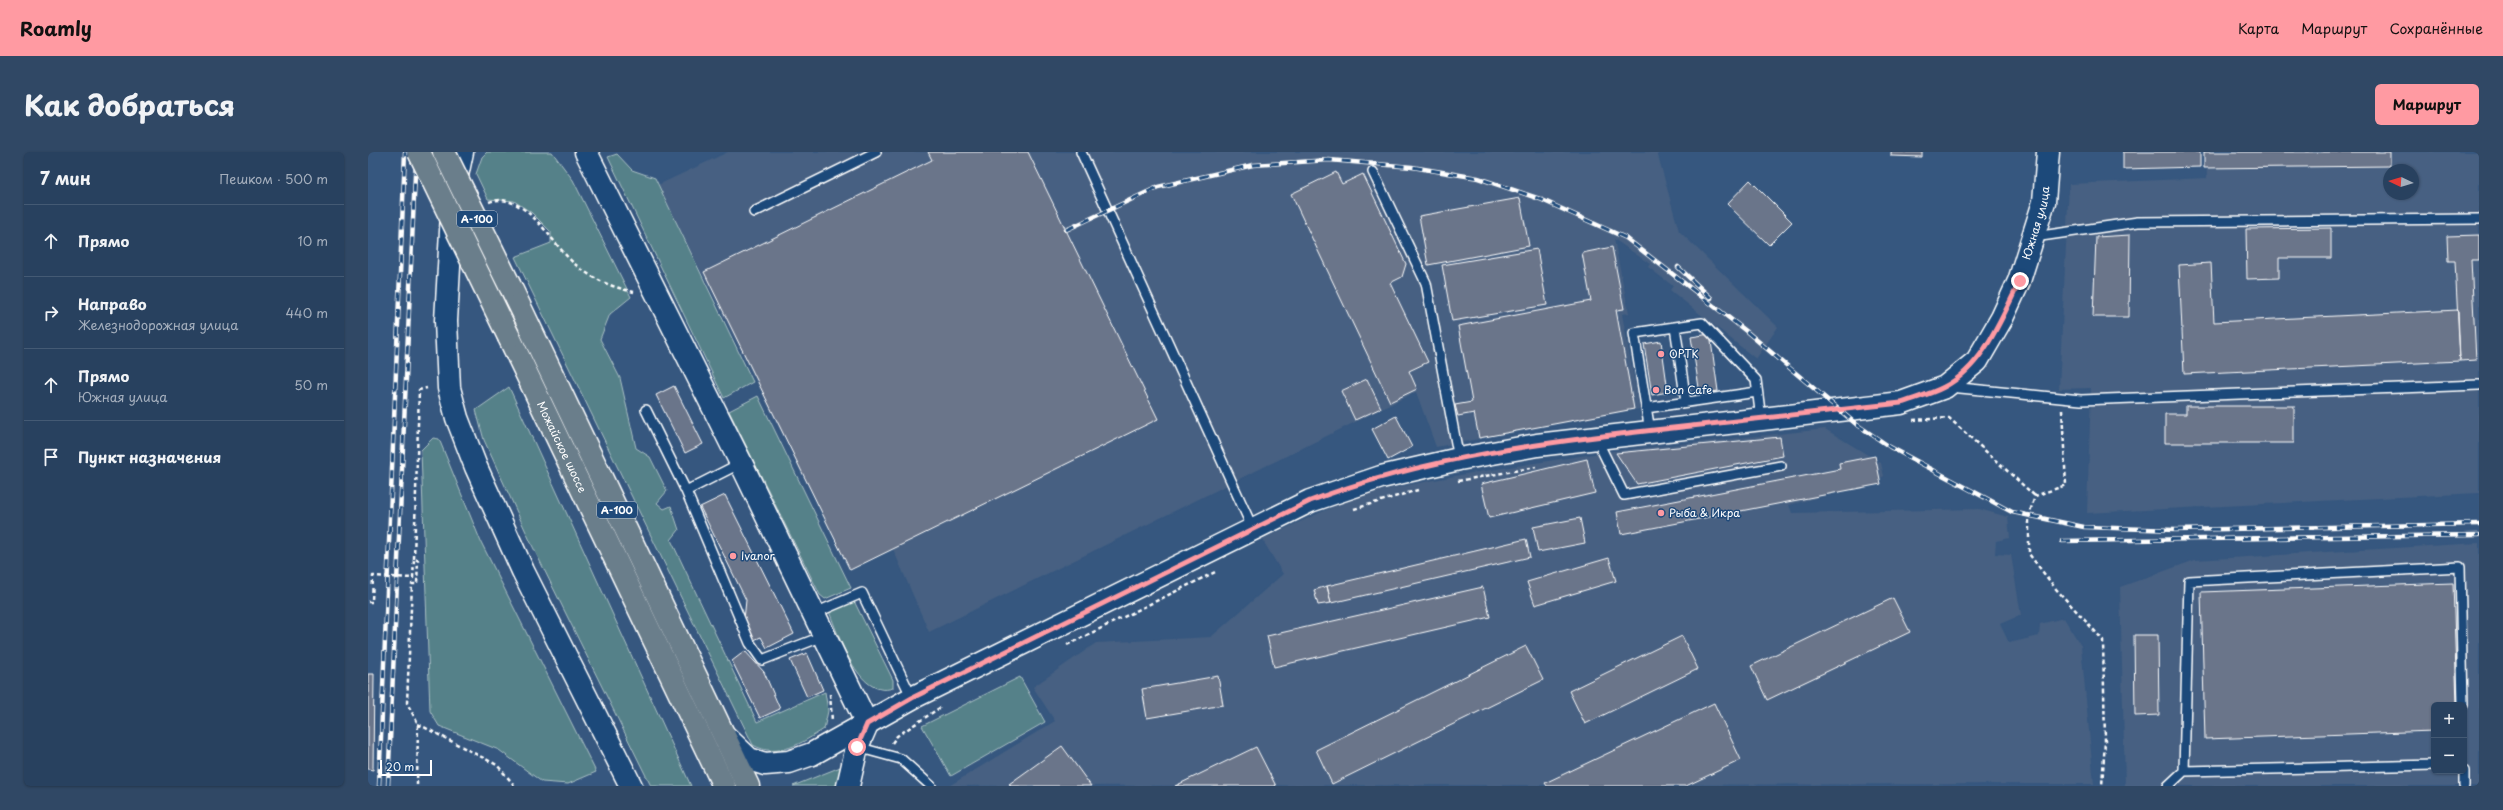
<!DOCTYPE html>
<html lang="ru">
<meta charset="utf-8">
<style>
:root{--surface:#28415f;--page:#304865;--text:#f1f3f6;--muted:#a5afbd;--line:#445a74;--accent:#ff9aa2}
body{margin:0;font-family:"Playpen Sans",sans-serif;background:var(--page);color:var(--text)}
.controls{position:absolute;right:12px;bottom:12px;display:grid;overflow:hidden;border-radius:6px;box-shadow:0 1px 3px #0004}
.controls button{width:36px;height:36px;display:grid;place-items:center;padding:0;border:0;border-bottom:1px solid var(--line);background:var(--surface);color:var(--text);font:20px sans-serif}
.compass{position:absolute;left:2015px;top:12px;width:36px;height:36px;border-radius:50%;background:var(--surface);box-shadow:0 1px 3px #0004;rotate:274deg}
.scale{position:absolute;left:12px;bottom:10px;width:52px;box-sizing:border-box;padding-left:4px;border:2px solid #fff;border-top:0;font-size:11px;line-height:14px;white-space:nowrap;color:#fff;-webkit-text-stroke:3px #1f4a7a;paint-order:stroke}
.stop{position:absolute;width:12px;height:12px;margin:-9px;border:3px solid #ff9aa2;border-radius:50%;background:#fff}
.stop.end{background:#ff9aa2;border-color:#fff;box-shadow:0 1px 4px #0008}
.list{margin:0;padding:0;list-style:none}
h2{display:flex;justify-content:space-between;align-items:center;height:52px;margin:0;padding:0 16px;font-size:17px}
h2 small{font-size:13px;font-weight:400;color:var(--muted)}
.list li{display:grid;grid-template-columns:26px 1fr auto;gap:12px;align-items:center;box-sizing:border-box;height:72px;padding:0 16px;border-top:1px solid var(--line)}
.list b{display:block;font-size:15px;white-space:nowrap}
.list p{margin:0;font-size:13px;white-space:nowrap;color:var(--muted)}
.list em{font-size:13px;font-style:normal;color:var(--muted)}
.icon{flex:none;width:22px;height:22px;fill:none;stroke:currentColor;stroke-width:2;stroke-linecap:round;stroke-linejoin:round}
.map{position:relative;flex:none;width:2111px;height:634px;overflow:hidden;border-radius:6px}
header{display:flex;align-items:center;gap:24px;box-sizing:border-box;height:56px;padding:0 20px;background:var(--accent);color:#111}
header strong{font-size:19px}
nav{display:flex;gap:22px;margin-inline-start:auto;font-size:14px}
.intro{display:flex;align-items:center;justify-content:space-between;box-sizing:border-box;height:96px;padding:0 24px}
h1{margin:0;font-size:28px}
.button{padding:10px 18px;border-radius:6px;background:var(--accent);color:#111;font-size:14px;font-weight:700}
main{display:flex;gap:24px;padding:0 24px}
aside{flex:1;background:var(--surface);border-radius:6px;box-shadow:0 1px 3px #0004}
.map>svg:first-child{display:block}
.built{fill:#466082;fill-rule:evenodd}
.green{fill:#558189;stroke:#aac0c4}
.building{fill:#6b758a;stroke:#fff}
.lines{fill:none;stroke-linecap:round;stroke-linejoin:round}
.lane-casing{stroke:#fff;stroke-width:12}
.secondary-casing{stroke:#fff;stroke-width:25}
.primary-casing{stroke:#fff;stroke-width:25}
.path{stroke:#fff;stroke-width:2.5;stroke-dasharray:4 3;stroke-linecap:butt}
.lane{stroke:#1f4a7a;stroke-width:9}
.secondary{stroke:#1f4a7a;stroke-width:22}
.primary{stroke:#6b7e8b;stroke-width:22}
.rail-casing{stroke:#fff;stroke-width:4.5}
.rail{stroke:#1f4a7a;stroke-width:3;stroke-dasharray:9;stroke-linecap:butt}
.primary-bridge-casing{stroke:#fff;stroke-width:25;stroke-linecap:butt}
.path-bridge{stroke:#fff;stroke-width:2.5;stroke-dasharray:4 3;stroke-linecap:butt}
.primary-bridge{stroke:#6b7e8b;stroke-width:22}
.route{stroke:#ff9aa2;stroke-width:5}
.poi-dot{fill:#ff9aa2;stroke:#1f4a7a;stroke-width:1.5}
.labels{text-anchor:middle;stroke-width:3;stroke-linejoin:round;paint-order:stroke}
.shield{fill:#1f4a7a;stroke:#bcc9d7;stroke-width:1}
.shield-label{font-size:10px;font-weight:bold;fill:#fff}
.street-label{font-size:11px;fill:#fff;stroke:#1f4a7a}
.poi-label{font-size:11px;fill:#fff;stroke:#1f4a7a;text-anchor:start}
</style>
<header>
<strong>Roamly</strong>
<nav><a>Карта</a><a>Маршрут</a><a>Сохранённые</a></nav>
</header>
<div class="intro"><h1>Как добраться</h1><a class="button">Маршрут</a></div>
<main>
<aside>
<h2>7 мин<small>Пешком · 500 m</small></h2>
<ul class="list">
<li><svg class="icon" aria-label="ahead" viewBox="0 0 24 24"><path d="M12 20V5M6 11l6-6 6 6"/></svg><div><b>Прямо</b></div><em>10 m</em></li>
<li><svg class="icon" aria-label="right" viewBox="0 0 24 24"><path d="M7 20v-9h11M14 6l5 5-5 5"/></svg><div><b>Направо</b><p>Железнодорожная улица</p></div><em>440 m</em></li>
<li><svg class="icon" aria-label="ahead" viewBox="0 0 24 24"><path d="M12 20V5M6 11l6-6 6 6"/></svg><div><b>Прямо</b><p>Южная улица</p></div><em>50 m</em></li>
<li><svg class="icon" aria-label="arrive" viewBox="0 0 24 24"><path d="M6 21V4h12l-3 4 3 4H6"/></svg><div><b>Пункт назначения</b></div></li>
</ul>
</aside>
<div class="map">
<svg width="2111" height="634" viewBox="0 0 2111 634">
<rect width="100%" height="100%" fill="#36577f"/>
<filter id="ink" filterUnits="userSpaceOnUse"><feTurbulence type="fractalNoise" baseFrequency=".025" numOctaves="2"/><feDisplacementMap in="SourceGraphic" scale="8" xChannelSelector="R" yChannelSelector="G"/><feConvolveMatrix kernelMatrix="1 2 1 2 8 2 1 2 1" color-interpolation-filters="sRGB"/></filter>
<g filter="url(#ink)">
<path class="built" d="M360 0H1289L1311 79 1410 175 1388 207 1302 138 1305 134 1280 115 1282 112 1246 87 1261 161 1254 162 1272 257 1068 295 1048 240 561 480 525 397 482 418 290 33Z
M1838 0H2111V341L1719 361 1723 236 1691 237 1701 32 1839 26ZM2021 18H2045V42H2021Z
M1457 277 1513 311 1516 324 1503 332 1421 353 1424 361 1611 357 1640 365 1642 386 1628 389 1627 402 1643 403 1653 463 1632 472 1641 491 1671 484 1672 472 1696 466 1713 494 1726 632 581 634 687 569 665 535 728 491 843 485 915 422 894 387 993 342 1103 321 1245 299Z
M2111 391V634H1757L1752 435 1827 408ZM2066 553H2096V619H2066Z"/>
<path class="green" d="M119 0H184L205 28 263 145 242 162 232 187 252 226 268 296 282 305 299 339 289 351 296 357 303 354 311 378 303 388 389 570 457 540 460 559 456 577C434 591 410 607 385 593L147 105 183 91V80L164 61 146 49 120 47 108 22 114 5Z
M249 2 264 18 287 26 385 230 356 246 240 5Z
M141 235 323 634H283L164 393 116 288 108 258Z
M390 244 483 436 457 447 452 443 361 259Z
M65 286 71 287 113 390 228 620 200 632 174 630 131 598 71 574 62 559 53 298Z
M484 445 525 528V536C490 548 470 481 460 457Z
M652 525 677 570 583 624 554 574Z
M475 614 472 634H425Z"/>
<path class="building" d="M560 0H660L790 267 482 418 336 120 564 8Z
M1523 0H1554V5L1523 4Z
M1755 0H1832V15L1755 17Z
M1836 0H2022V14L1836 16Z
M968 20 974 32 995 22 1038 112 1034 125 1022 131 1060 210 1041 219 1049 237 1022 250 923 42Z
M1382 28 1424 70 1401 93 1359 52Z
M1152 46 1161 94 1060 113 1051 64Z
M1963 76V106H1911V126L1879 127 1878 77Z
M1762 83 1761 165H1725L1728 85Z
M2111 83V108H2103L2108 208 2092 209 2087 109H2080L2079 84Z
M1244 95 1256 157 1248 158 1266 257 1111 286 1106 261 1090 264 1087 253 1104 250 1090 174 1223 149 1214 101Z
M1169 97 1179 153 1084 169 1074 113Z
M1843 111 1846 170 2090 158 2092 209 1816 222 1811 113Z
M1342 182 1350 239 1332 242 1323 185Z
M1293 189 1300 240 1284 243 1276 192Z
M999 227 1013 256 987 268 973 239Z
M306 234 335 292 317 301 288 243Z
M1818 254H1926V291H1797V262H1818Z
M1028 264 1044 295 1020 308 1004 277Z
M1412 285 1415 304 1269 332 1248 301Z
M1507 304 1513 332 1253 382 1249 360 1472 317 1471 311Z
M1219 307 1227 341 1121 366 1113 332Z
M357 343 426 482 399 496 393 485 386 488 376 468 378 448 332 355Z
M1212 366 1217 391 1170 400 1165 375Z
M1158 387 1162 405 963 451 959 434Z
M1241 406 1248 429 1167 453 1159 430Z
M2085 431 2089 553H2066V579L1837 587 1833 440Z
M959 434 963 451 950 453 946 438Z
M1115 435 1122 465 906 515 899 484Z
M1525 446 1542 480 1399 548 1383 514Z
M1766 483H1790L1791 563 1767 564Z
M1314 484 1330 517 1217 572 1201 539Z
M1158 494 1175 528 964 632 948 598Z
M377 499 396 520 412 557 392 566 364 509Z
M439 501 455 538 439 545 422 508Z
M0 522H6L5 618 0 617Z
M850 524 855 553 779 566 774 537Z
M1346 551 1373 608 1318 634H1179L1177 631Z
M694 594 723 634H643L641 632Z
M888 595 908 634H807Z"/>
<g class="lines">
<defs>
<path id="lane" d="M713 0 885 377
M1005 20 1058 131 1091 307
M386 60 508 0
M1666 85 1770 70 2111 67
M1307 175 1318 250
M1582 235 1713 248 2111 233
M1278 256 1389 240
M278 258 318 339
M1282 279 1266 181 1334 171 1388 228 1393 267
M1228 286 1256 343 1413 314
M373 311 318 339 382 491 394 508 458 483
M447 461 494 441 544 546
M489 595 533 607 563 634
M2066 613 1816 619 1821 429 2092 415 2095 553
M2096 619V634
M1800 634 1816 619"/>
<g id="secondary">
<path d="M94 0 85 43 78 169 81 236 89 266 108 315 155 419 263 634"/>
<path d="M218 0 373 311 499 572 489 595 480 634"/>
<path id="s1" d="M357 584 381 607 397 612 421 610 444 602 544 546 942 349 1013 325 1091 307 1169 293 1533 251 1577 235 1609 209 1634 166 1651 129 1676 50 1680 0"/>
</g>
<g id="primary">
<path d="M142 134 380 634"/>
<path id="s2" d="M141 185 356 634"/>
</g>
</defs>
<use href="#lane" class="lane-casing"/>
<use href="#secondary" class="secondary-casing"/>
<use href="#primary" class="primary-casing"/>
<path class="path" d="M121 50C158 37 185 95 208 113 226 128 244 135 266 140
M1694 258 1698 333 1667 344 1661 363V402L1688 437 1735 488 1737 589 1734 634
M1545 268 1581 266 1667 344
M1090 329 1168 315
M986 357 1050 338
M46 407 51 238 59 236
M0 450H4L5 424 45 426 46 407 50 408 49 432H44L39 551 50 572 49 634
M699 493 847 420
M462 542 464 569
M50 572 129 613 147 634
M524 591 529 584 573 555"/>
<use href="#lane" class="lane"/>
<use href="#secondary" class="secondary"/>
<use href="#primary" class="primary"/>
<defs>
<path id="rail" d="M698 78 790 35 885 13 961 8 1044 15 1110 26 1172 47 1258 86 1378 179 1488 272 1522 295 1644 360 1716 375 1807 378 2111 372
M1310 115 1343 146
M1694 389 2111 383
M11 634 37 0
M20 634 48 0"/>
</defs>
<use href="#rail" class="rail-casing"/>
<use href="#rail" class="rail"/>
<defs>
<path id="primary-bridge" d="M51 0 141 185
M76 0 142 134"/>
</defs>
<use href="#primary-bridge" class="primary-bridge-casing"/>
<path class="path-bridge" d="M137 204 141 211"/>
<use href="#primary-bridge" class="primary-bridge"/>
</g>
</g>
<g class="lines" filter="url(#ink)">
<path class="route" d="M489 595 499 572 544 546 942 349C1057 305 1183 289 1305 276 1381 268 1457 260 1533 251 1547 246 1563 242 1576 235 1616 214 1633 167 1652 129"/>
</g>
<g class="poi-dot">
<circle cx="1293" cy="202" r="4"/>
<circle cx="1288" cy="238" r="4"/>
<circle cx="1293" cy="361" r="4"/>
<circle cx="365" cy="404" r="4"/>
</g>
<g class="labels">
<g class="shield">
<rect x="89" y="59" width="40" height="16" rx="3"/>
<rect x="229" y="350" width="40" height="16" rx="3"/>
</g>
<g class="shield-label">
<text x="109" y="71">А-100</text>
<text x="249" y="362">А-100</text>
</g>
<g class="street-label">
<text dy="4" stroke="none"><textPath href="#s1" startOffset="1497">Южная улица</textPath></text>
<text dy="4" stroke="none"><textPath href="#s2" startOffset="122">Можайское шоссе</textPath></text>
</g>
<g class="poi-label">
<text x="1301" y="206">ОРТК</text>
<text x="1296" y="242">Bon Cafe</text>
<text x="1301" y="365">Рыба &amp; Икра</text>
<text x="373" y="408">Ivanor</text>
</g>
</g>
</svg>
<div class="controls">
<button>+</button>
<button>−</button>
</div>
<svg class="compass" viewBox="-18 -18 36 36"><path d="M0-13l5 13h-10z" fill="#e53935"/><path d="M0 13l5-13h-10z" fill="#a5afbd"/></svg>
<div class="scale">20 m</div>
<div class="stop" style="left:489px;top:595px"></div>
<div class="stop end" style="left:1652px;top:129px"></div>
</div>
</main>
